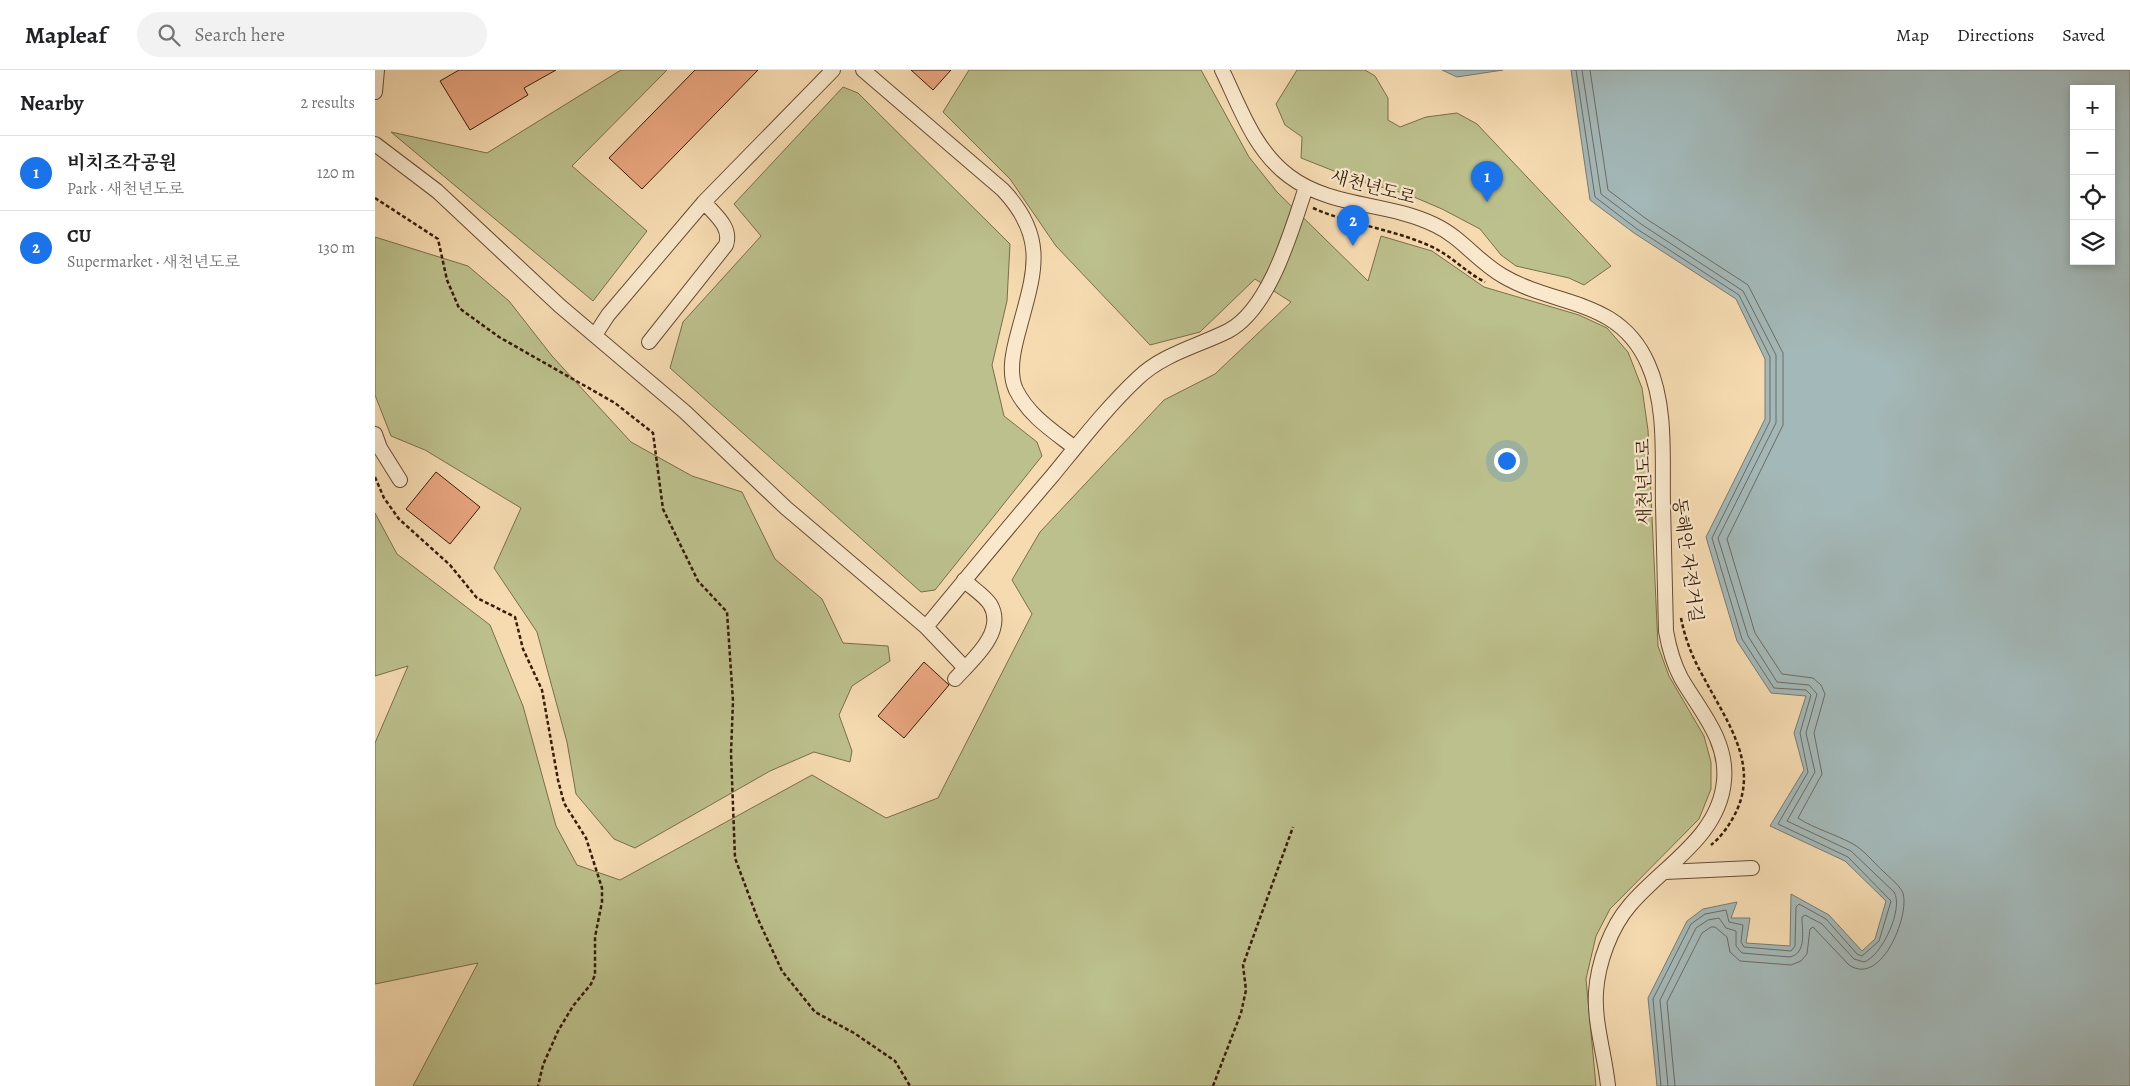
<!DOCTYPE html>
<meta charset="utf-8">
<style>
:root{--surface:#fff;--page:#f2f2f2;--text:#202124;--muted:#757577;--line:#e0e0e0;--accent:#1a73e8}
body{margin:0;font-family:Alegreya,"Noto Serif KR",serif;background:var(--page);color:var(--text)}
.controls{position:absolute;right:15px;top:15px;display:grid;overflow:hidden;border-radius:0px;box-shadow:0 2px 8px #0003}
.controls button{width:45px;height:45px;display:grid;place-items:center;padding:0;border:0;border-bottom:1px solid var(--line);background:var(--surface);color:var(--text);font:25px sans-serif}
.you{position:absolute;left:1131px;top:390px;width:18px;height:18px;margin:-12px;border:4px solid #fff;border-radius:50%;background:#1a73e8;box-shadow:0 0 0 8px #1a73e833}
.badge{display:grid;place-items:center;width:32px;height:32px;border-radius:50%;background:var(--accent);color:#fff;font-size:16px;font-weight:700}
.pin{position:absolute;translate:-50% -41px;filter:drop-shadow(0 1px 2px #0008)}
.pin::after{content:'';position:absolute;top:26px;width:18px;height:15px;background:inherit;clip-path:polygon(0 0,100% 0,50% 100%)}
.list{margin:0;padding:0;list-style:none}
h2{display:flex;justify-content:space-between;align-items:center;height:65px;margin:0;padding:0 20px;font-size:21px}
h2 small{font-size:16px;font-weight:400;color:var(--muted)}
.list li{display:grid;grid-template-columns:32px 1fr auto;gap:15px;align-items:center;box-sizing:border-box;height:75px;padding:0 20px;border-top:1px solid var(--line)}
.list b{display:block;font-size:19px;white-space:nowrap}
.list p{margin:0;font-size:16px;white-space:nowrap;color:var(--muted)}
.list em{font-size:16px;font-style:normal;color:var(--muted)}
.icon{flex:none;width:28px;height:28px;fill:none;stroke:currentColor;stroke-width:2;stroke-linecap:round;stroke-linejoin:round}
.map{position:relative;flex:none;width:1755px;height:1016px;overflow:hidden}
header{display:flex;align-items:center;gap:30px;box-sizing:border-box;height:70px;padding:0 25px;background:var(--surface);border-bottom:1px solid var(--line)}
header strong{font-size:24px}
nav{display:flex;gap:28px;margin-inline-start:auto;font-size:18px}
.search{width:350px;height:45px;background:var(--page);display:flex;align-items:center;gap:12px;box-sizing:border-box;padding:0 18px;border-radius:28px;color:var(--muted);font-size:19px}
main{display:flex}
aside{flex:1;background:var(--surface)}
.map>svg:first-child{display:block}
.green{fill:#bcc08c;stroke:#7a6e4a}
.water{fill:#a3b8b8;stroke:#787a72;fill-rule:evenodd}
.lines{fill:none;stroke-linecap:round;stroke-linejoin:round}
.shore{stroke:#6e6a60;stroke-width:1}
.building{fill:#eaa680;stroke:#381c09}
.minor-casing{stroke:#684c33;stroke-width:16}
.path{stroke:#381c09;stroke-width:2.5;stroke-dasharray:4 2.5;stroke-linecap:butt}
.minor{stroke:#f9e8cc;stroke-width:14}
.labels{text-anchor:middle;stroke-width:4.5;stroke-linejoin:round;paint-order:stroke}
.street-label{font-size:18px;fill:#381c09;stroke:#f9e8cc}
</style>
<header>
<strong>Mapleaf</strong>
<div class="search"><svg class="icon" aria-label="search" viewBox="0 0 24 24"><circle cx="10" cy="10" r="6"/><path d="M15 15l6 6"/></svg>Search here</div>
<nav><a>Map</a><a>Directions</a><a>Saved</a></nav>
</header>
<main>
<aside>
<h2>Nearby<small>2 results</small></h2>
<ul class="list">
<li><span class="badge">1</span><div><b>비치조각공원</b><p>Park · 새천년도로</p></div><em>120 m</em></li>
<li><span class="badge">2</span><div><b>CU</b><p>Supermarket · 새천년도로</p></div><em>130 m</em></li>
</ul>
</aside>
<div class="map">
<svg width="1755" height="1016" viewBox="0 0 1755 1016">
<rect width="100%" height="100%" fill="#f6dbb1"/>
<filter id="stains"><feTurbulence type="fractalNoise" baseFrequency=".004" numOctaves="4"/><feColorMatrix values="0 0 0 0 .2 0 0 0 0 .09 0 0 0 0 .02 0 0 0 .5 -.17"/></filter>
<radialGradient id="worn" r=".72"><stop offset=".6" stop-color="#630" stop-opacity="0"/><stop offset="1" stop-color="#630" stop-opacity=".3"/></radialGradient>
<path class="green" d="M246 0H292L197 96 272 161 218 231 16 62 112 83Z
M594 0H826L874 87 902 122 993 211 1006 166 1057 181 1109 217 1204 245 1232 258 1253 282 1267 318 1273 360 1283 576 1294 606 1329 666 1336 692V719L1324 749 1235 839 1221 866 1211 909 1221 1016H38L103 893 0 914V673L33 596 0 606V443L22 484 115 555 148 636 181 756 202 795 245 810 437 705 511 748 563 728 657 544 637 510 665 462 789 330 840 304 916 232 880 209 825 262 775 275 681 176 635 109 568 42Z
M922 0H990L1000 6 1013 28V50L1025 57 1051 47 1082 43 1102 54 1236 196 1209 215 1194 208 1141 196 1126 185 1105 159 1067 139 1032 124 987 112 926 88 927 67 910 55 901 34Z
M468 17 483 23 635 174 632 231 617 295 629 346 662 372 667 386 560 520 546 522 295 298 308 252 386 166 359 134Z
M0 167 93 196 134 231 177 286 256 372 317 406 367 422 400 489 447 529 468 573 513 576 515 591 477 616 464 645 477 681 475 692 439 682 395 701 260 778 239 769 201 724 192 672 162 562 119 498 146 438 50 380 16 366 0 325Z"/>
<path class="water" d="M1067 0H1128L1082 7Z
M1196 0H1755V1016H1282L1273 928 1312 851 1328 839 1362 832 1356 848H1375L1371 873 1415 876 1416 824 1454 845 1487 881 1500 869 1511 831 1470 791 1395 756 1429 700 1419 663 1431 626 1396 623 1362 571 1331 467 1390 349V289L1361 229 1259 163 1215 130ZM1699 19H1736V191H1699Z"/>
<g class="lines">
<path class="shore" d="M1201 0 1220 127 1262 159 1364 225 1395 287V351L1337 468 1367 569 1399 618 1431 620 1436 625 1425 663 1433 702 1403 754 1473 787 1516 831 1504 871 1487 886 1482 884 1451 849 1424 834 1421 837 1420 876 1416 881 1369 877 1366 872 1368 855 1354 852 1351 840 1330 844 1316 854 1278 929 1286 1016
M1207 0 1226 124 1266 154 1368 221 1401 285V353L1343 468 1373 566 1402 612 1434 615 1442 624 1431 663 1440 702 1412 751 1476 781 1519 822C1529 838 1507 886 1489 892L1479 889 1447 854 1430 845 1427 847C1427 861 1432 883 1415 887L1367 883 1361 876V861L1351 858 1344 848 1333 850 1321 858 1285 930 1293 1016
M1215 0 1233 120 1270 148 1373 215 1408 283V355L1352 469 1380 563 1407 604 1438 608 1446 615 1450 624 1439 663 1447 704 1423 748C1440 759 1460 764 1478 774 1489 780 1499 793 1509 802 1515 808 1523 814 1527 821 1537 839 1508 918 1474 895L1438 857 1435 859 1432 884 1426 891 1416 895 1365 891 1355 882 1352 867 1340 857H1336L1327 863 1292 932 1300 1016"/>
</g>
<path class="building" d="M84 0H181L149 18 153 25 95 60 65 11Z
M320 0H383L267 119 234 88Z
M536 0H576L558 20Z
M61 402 105 437 75 474 31 439Z
M549 592 574 615 529 668 503 646Z"/>
<g class="lines">
<defs>
<path id="minor" d="M488 0 628 120C677 172 656 210 641 271 637 287 634 305 641 320 654 346 678 361 700 378
M847 0C865 37 879 80 914 106 956 138 1014 132 1060 155 1086 167 1103 192 1128 206 1181 237 1244 228 1273 294 1292 336 1287 389 1288 435 1289 477 1290 519 1291 561 1294 578 1298 593 1306 608 1325 641 1353 670 1349 711 1344 767 1288 796 1255 835 1236 857 1223 892 1221 922 1219 953 1230 985 1233 1016
M0 22 2 0
M0 74 62 121 185 236 310 342 411 438 551 557 590 598
M220 265 233 245 329 132 458 0
M274 272 351 175C357 157 340 145 329 132
M0 364 5 378 25 410
M551 557C593 506 635 455 678 405 705 372 732 337 763 308 788 284 823 276 853 261 895 239 917 159 931 117
M580 609C596 591 632 562 615 534 609 525 597 518 589 510
M1290 802 1377 798"/>
</defs>
<use href="#minor" class="minor-casing"/>
<path class="path" d="M0 128 63 169 72 210 84 238 124 267 240 333 278 363 288 439 323 511 352 542 358 631 356 683 360 788 382 847 407 901 440 942 479 963 520 991 535 1016
M938 138C976 155 1018 159 1055 176 1076 185 1090 202 1110 212
M0 407 9 428 24 449 75 495 102 528 140 547 148 579 167 620 183 710 189 733 211 768 227 818V832L220 867V905L216 914 198 936 183 961 168 995 163 1016
M1306 548C1310 569 1318 589 1329 608 1352 652 1386 696 1359 746 1353 757 1346 767 1336 775
M838 1016 866 943 871 920 868 895 918 757"/>
<use href="#minor" class="minor"/>
</g>
<g class="labels">
<g class="street-label">
<text transform="translate(998 117) rotate(15)" y="6">새천년도로</text>
<text transform="translate(1269 412) rotate(-91)" y="6">새천년도로</text>
<text transform="translate(1313 490) rotate(82)" y="6">동해안 자전거길</text>
</g>
</g>
<rect width="100%" height="100%" filter="url(#stains)"/>
<rect width="100%" height="100%" fill="url(#worn)"/>
</svg>
<div class="controls">
<button>+</button>
<button>−</button>
<button><svg class="icon" aria-label="locate" viewBox="0 0 24 24"><circle cx="12" cy="12" r="6"/><path d="M12 2v4M12 18v4M2 12h4M18 12h4"/></svg></button>
<button><svg class="icon" aria-label="layers" viewBox="0 0 24 24"><path d="M12 4l9 5-9 5-9-5zM3 14l9 5 9-5"/></svg></button>
</div>
<div class="you"></div>
<div class="pin badge" style="left:1112px;top:132px">1</div>
<div class="pin badge" style="left:978px;top:176px">2</div>
</div>
</main>
